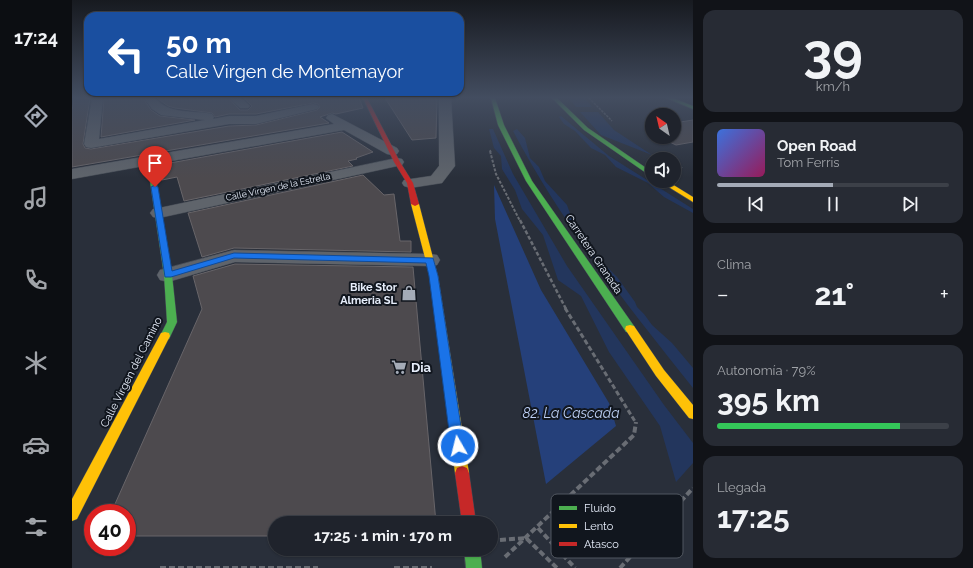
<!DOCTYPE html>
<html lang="es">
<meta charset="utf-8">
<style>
:root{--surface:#1f232c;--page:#272b34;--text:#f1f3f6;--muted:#a1a4a9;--line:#3c4048;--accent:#a4abb7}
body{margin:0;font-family:Raleway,sans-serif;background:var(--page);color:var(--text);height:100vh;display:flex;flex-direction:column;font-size:15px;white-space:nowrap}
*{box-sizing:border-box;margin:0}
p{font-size:13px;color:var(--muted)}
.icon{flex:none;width:22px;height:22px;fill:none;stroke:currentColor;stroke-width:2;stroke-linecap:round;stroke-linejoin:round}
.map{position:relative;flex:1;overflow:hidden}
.panel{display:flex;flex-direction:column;gap:10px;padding:10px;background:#111318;width:280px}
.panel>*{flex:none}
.banner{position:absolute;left:12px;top:12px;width:380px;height:84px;border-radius:12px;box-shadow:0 1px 3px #0004,0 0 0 1px var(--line);background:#1a4fa0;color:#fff;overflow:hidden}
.needle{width:26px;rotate:326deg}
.tools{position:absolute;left:573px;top:108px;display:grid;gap:8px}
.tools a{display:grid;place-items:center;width:36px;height:36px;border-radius:50%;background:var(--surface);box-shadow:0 1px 3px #0004,0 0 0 1px var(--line);font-size:20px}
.speed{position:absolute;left:12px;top:504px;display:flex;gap:8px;font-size:20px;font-weight:700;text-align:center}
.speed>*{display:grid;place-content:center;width:52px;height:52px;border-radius:50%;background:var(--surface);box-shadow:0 1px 3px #0004,0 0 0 1px var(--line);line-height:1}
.speed .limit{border:6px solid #d22;background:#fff;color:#111}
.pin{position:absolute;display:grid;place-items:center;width:34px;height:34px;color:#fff;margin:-41px -17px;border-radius:50% 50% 50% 0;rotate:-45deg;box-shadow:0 0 4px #0007}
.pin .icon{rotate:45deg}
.me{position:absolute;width:44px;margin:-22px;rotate:352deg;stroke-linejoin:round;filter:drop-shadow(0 0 3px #0008)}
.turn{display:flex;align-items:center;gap:14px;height:84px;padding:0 16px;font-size:18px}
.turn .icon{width:52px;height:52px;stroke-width:2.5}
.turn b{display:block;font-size:28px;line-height:34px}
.big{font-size:30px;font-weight:700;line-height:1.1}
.panel .tile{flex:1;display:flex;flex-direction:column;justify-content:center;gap:6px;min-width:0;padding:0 14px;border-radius:12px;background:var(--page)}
.panel .dial{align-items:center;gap:0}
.dial b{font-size:52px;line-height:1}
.song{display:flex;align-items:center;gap:12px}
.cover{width:48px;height:48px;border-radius:6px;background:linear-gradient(135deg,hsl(220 70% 55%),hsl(330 70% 35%))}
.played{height:4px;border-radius:2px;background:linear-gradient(90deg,var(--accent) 50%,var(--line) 50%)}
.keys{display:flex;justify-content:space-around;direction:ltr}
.heat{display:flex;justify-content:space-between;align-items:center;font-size:22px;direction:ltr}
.charge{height:6px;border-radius:3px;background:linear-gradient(90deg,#34c759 79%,var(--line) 0)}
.trip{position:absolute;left:196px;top:516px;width:230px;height:40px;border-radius:20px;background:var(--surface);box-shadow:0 1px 3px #0004,0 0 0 1px var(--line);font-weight:700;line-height:40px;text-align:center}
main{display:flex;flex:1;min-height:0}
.tabs{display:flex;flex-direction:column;width:72px;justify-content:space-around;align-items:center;background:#0c0e12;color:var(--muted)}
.tabs .icon{width:28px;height:28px}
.tabs .on{color:var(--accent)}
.tabs b{font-size:18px;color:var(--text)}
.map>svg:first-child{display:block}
.green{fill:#23365d}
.water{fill:#25407a}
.building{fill:#4d4a4e;stroke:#686569}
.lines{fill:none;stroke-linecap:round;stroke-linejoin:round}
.street-casing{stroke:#454b55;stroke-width:1}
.fast-casing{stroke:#454b55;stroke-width:1}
.slow-casing{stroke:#454b55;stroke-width:1}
.jam-casing{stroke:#454b55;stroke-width:1}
.path-far4{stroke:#696d74;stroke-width:1.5;stroke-dasharray:2.5 1;stroke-linecap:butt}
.path-far3{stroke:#696d74;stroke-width:2;stroke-dasharray:3 1.5;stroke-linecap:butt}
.path-far2{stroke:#696d74;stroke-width:2.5;stroke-dasharray:4 2;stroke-linecap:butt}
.path-far1{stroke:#696d74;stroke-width:3;stroke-dasharray:5 2.5;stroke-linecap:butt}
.path{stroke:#696d74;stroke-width:4;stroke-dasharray:6 3;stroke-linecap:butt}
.street{fill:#5f646b;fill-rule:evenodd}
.fast{fill:#4caf50;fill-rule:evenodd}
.slow{fill:#ffc107;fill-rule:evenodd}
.jam{fill:#c62828;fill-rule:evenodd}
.route{fill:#1a73e8;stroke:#114b97}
.labels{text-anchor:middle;stroke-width:4;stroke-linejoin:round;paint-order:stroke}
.far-street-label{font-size:9px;fill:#e7eefb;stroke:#11161e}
.street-label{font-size:11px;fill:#e7eefb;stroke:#11161e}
.poi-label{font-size:11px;font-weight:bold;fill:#e7eefb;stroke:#11161e;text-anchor:end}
.near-poi-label{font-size:13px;font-weight:bold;fill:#e7eefb;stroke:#11161e;text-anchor:start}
.near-water-label{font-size:14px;font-style:italic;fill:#bccff4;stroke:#11161e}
.key{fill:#11161e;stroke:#515760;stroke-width:1}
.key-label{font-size:11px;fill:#e7eefb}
</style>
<main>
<nav class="tabs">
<b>17:24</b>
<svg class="icon on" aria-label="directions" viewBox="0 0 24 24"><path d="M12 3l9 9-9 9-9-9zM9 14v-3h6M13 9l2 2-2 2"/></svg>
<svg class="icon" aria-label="music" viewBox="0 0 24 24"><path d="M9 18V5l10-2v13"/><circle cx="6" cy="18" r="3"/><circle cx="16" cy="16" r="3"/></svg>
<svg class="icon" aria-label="phone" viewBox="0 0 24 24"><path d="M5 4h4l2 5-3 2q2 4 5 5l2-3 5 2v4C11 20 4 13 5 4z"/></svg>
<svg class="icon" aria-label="climate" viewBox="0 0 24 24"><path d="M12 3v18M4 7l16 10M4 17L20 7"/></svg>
<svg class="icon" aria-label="car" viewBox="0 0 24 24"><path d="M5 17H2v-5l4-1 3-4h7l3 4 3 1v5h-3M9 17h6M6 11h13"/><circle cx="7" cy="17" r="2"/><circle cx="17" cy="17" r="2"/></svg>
<svg class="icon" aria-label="filters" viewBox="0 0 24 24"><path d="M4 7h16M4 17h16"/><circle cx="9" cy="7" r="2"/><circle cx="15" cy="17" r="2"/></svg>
</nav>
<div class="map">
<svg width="621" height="568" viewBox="0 0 621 568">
<rect width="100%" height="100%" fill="#292f3a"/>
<!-- green -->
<path class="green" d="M 497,98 L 513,98 L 520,107 L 504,107 Z
M 508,112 L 526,112 L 542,130 L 580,155 L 529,135 Z
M 489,116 L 537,156 L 621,209 L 621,213 L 592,197 L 576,183 L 544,167 L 533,155 L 519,148 L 503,131 L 492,124 L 487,117 Z
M 417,129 L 421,129 L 441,174 L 495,266 L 592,405 L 621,443 L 621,463 L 604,482 L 588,426 L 537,352 L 509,296 L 486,280 L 471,235 L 450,209 L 443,190 L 430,169 L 429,156 L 422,148 Z
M 445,129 L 453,138 L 458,158 L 467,167 L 473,181 L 495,205 L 501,222 L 514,236 L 524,256 L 545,277 L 563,302 L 565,307 L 572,314 L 580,325 L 600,343 L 621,368 L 621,388 C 556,306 490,224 441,131 Z"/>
<!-- water -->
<path class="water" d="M 422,185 L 469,290 L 537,403 L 544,426 L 474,484 L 423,219 Z"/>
<!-- building -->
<path class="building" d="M 2,98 L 18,98 L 11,144 L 13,148 L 19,149 L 157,126 L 184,125 L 245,110 L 248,107 L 246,104 L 241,103 L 184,114 L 157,114 L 143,117 L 140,113 L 103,108 L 96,106 L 85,98 L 156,98 L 168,110 L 176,110 L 180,106 L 172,98 L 287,98 L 291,108 L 264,114 L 260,113 L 248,117 L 257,123 L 0,167 L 0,111 Z
M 32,98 L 71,98 L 79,110 L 88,116 L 123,120 L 29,137 Z
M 313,98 L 365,98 L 364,138 L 340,140 Z
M 621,120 L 621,142 L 604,145 L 587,137 L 602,137 L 602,123 Z
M 270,132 L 301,152 L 284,158 L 285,159 L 276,161 L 281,166 L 112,201 L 105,177 L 90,180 L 89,172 L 98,163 Z
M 291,175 L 312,195 L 322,194 L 328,241 L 339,241 L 339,252 L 162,248 L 130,257 L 116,213 Z
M 163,264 L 341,267 L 364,523 L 203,523 L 203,536 L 55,536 L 55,513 L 39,513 L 130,309 L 121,276 Z"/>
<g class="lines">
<!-- street casing -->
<g class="street-casing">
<path id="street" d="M 20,98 L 31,98 L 27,139 L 133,120 L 89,115 L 80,109 L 72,98 L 83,98 C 97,115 121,110 140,114 L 142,117 L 141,119 L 157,116 L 184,116 L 241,104 L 245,105 L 247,107 L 245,109 L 184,124 L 157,124 L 19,148 L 14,147 L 12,144 Z
M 157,98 L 169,98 L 178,106 L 176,108 L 168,108 Z
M 367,98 L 379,98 L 383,166 L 370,183 L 338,188 L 332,186 L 330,183 L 332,180 L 359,176 L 367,166 Z
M 260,114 L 325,148 L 327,151 L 325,154 L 320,155 L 315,154 L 272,130 L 0,179 L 0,169 L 262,124 L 254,118 L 256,115 Z
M 325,158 L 330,159 L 332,162 L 330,165 L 87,218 L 81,217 L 78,213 L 81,209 L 87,208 Z
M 162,250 L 358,254 L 365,255 L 368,260 L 365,265 L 358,266 L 163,262 L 96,282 L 88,280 L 85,275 L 88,270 Z"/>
</g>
<!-- fast casing -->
<g class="fast-casing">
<path id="fast" d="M 419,98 L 423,98 L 432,125 L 460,181 L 562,326 L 563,329 L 562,332 L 554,332 L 454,181 L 426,125 Z
M 480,98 L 485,98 L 516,128 L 580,172 L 580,177 L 512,130 Z
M 594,98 L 601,98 L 621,106 L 621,109 Z
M 78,159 L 81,161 L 100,275 L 105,322 L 97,339 L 93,340 L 89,339 L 88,336 L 95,322 L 92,275 L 75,161 Z
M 392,549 L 408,549 L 410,568 L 394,568 Z"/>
</g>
<!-- slow casing -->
<g class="slow-casing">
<path id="slow" d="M 587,181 L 595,181 L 621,197 L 621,202 Z
M 343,202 L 347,204 L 366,277 L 397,473 L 395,478 L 390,480 L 385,478 L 383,473 L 358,277 L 339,204 Z
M 558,325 L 562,326 L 592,370 L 621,405 L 621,419 L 617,418 L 584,376 L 553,329 L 554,326 Z
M 93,332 L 97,333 L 98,336 L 5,519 L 0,521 L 0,499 L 89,333 Z"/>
</g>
<!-- jam casing -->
<g class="jam-casing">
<path id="jam" d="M 291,98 L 295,98 L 328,162 L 341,183 L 347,204 L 343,206 L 339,204 L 335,183 L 322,162 Z
M 390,466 L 395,468 L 397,473 L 404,523 L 390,523 L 383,473 L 385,468 Z"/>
</g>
<!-- path-far4 -->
<path class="path-far4" d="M 517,98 L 540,121
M 418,150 L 419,152"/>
<!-- path-far3 -->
<path class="path-far3" d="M 418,151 L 424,174 L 448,221
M 588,155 L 594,159
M 602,163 L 610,168"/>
<!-- path-far2 -->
<path class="path-far2" d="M 448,220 L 494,309"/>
<!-- path-far1 -->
<path class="path-far1" d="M 493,308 L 564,423"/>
<!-- path -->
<path class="path" d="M 466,528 L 503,568
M 428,540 L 454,538 L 485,568
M 433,557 L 562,435 L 564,422
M 88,568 L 246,568
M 322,568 L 360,568
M 548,568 L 621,488"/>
<!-- street -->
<use href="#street" class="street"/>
<!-- fast -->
<use href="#fast" class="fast"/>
<!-- slow -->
<use href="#slow" class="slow"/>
<!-- jam -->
<use href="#jam" class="jam"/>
</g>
<!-- sky -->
<linearGradient id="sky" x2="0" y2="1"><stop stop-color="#171a20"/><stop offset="0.55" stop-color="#434d60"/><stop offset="1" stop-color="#434d60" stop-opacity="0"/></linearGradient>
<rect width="621" height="178" fill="url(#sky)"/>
<!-- route -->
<path class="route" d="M 83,185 L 86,187 L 100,271 L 162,253 L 361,258 L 366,276 L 392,446 L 390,450 L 386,452 L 381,450 L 379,446 L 357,276 L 354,263 L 162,258 L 99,277 L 93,277 L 79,187 Z"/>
<!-- icons -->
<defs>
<g id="shop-bare" transform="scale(1.2)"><path d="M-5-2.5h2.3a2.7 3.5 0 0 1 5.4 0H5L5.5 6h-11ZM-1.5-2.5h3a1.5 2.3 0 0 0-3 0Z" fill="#a4abb7" stroke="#11161e" stroke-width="2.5" paint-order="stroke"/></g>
<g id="supermarket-bare" transform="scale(1.2)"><path d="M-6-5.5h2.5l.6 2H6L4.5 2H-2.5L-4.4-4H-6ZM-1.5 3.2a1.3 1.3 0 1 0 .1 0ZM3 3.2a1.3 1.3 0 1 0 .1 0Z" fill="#a4abb7" stroke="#11161e" stroke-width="2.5" paint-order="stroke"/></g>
</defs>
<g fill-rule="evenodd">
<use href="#shop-bare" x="337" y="293"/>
<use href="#supermarket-bare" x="327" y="367"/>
</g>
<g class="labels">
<!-- far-street labels -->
<g class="far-street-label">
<text transform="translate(206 187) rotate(-12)" y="3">Calle Virgen de la Estrella</text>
</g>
<!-- street labels -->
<g class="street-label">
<text transform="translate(522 254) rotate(56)" y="4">Carretera Granada</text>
<text transform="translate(59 372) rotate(-63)" y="4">Calle Virgen del Camino</text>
</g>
<!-- poi labels -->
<g class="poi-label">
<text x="325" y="291">Bike Stor<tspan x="325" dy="13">Almeria SL</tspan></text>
</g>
<!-- near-poi labels -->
<g class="near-poi-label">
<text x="339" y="372">Dia</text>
</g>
<!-- near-water labels -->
<g class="near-water-label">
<text x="499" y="418">82. La Cascada</text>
</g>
</g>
<!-- legend -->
<rect x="479" y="494" width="132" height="64" rx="6" class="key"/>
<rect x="487" y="506" width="18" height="4" fill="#4caf50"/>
<rect x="487" y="524" width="18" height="4" fill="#ffc107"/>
<rect x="487" y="542" width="18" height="4" fill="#c62828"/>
<g class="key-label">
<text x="512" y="512">Fluido</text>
<text x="512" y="530">Lento</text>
<text x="512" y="548">Atasco</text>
</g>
</svg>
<div class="tools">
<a><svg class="needle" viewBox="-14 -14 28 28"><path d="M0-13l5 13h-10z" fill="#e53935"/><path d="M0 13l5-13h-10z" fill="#a1a4a9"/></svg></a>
<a><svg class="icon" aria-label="sound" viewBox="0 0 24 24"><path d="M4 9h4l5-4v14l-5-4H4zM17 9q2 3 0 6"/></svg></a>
</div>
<div class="speed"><div class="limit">40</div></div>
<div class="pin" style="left:83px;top:187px;background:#d93025"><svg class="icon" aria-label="arrive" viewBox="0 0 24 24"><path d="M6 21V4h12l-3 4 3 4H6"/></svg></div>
<svg class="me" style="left:386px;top:446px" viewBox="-20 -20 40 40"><circle r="17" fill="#1a73e8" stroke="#fff" stroke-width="3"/><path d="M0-11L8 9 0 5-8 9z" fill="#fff"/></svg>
<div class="trip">17:25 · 1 min · 170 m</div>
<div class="banner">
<div class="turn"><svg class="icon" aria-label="left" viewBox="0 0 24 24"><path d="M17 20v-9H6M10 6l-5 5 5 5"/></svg><div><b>50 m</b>Calle Virgen de Montemayor</div></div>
</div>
</div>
<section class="panel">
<div class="tile dial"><b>39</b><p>km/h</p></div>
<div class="tile">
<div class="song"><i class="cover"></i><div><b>Open Road</b><p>Tom Ferris</p></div></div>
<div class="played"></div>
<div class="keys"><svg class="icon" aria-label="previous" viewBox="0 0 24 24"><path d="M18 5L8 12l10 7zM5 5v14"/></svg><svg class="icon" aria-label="pause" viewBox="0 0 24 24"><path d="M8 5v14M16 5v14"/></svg><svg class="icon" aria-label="next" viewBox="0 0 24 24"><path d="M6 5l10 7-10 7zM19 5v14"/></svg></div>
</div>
<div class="tile"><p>Clima</p>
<div class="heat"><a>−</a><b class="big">21°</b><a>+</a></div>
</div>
<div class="tile"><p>Autonomía · 79%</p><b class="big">395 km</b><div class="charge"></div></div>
<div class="tile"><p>Llegada</p><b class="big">17:25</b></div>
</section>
</main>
